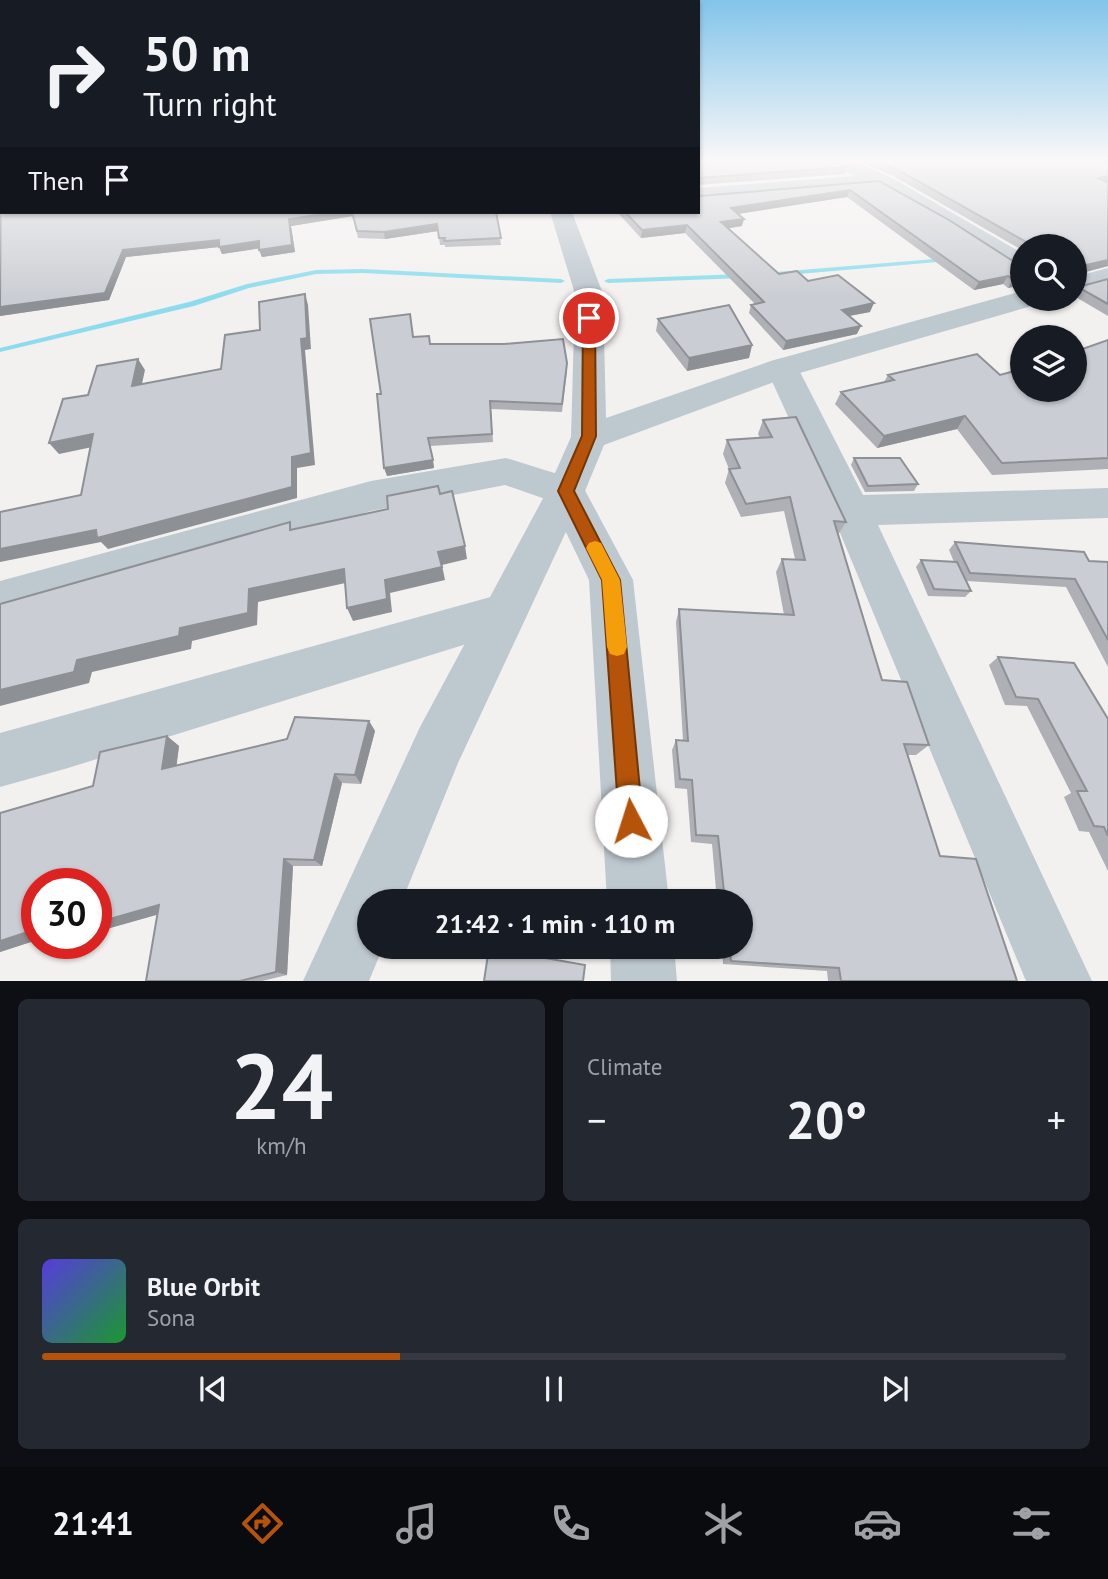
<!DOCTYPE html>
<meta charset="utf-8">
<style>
:root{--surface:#171b24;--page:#242831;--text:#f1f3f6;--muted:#9ea1a6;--line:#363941;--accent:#b45309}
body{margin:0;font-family:"PT Sans",sans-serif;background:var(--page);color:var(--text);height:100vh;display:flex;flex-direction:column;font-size:26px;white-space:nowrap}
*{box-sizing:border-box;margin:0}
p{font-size:23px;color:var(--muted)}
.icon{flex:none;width:38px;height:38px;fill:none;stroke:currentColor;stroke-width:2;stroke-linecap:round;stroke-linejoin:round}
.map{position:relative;height:981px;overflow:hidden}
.sheet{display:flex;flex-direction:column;gap:18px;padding:18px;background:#0d0f14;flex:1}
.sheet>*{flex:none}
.top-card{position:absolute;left:0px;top:0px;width:700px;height:214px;box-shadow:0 2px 5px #0004;background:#171b24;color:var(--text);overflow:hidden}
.controls{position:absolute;left:1010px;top:234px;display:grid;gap:14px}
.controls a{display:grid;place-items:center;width:77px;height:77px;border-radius:50%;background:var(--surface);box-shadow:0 2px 5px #0004;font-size:35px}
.speed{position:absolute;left:21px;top:868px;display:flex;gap:14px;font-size:35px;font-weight:700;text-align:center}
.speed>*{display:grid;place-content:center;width:91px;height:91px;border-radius:50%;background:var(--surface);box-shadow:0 2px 5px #0004;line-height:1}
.speed .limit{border:10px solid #d22;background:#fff;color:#111}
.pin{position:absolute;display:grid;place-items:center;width:60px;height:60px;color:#fff;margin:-30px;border:4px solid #fff;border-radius:50%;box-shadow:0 2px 7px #0007}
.me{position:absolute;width:77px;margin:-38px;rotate:355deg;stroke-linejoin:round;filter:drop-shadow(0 0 5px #0008)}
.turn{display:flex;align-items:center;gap:24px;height:147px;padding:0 28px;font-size:32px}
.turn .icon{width:91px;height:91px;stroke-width:2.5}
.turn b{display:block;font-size:49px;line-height:60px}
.then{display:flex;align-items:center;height:66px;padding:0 28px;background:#0003;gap:14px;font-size:26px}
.big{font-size:52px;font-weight:700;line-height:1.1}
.sheet .widget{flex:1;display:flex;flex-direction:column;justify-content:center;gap:10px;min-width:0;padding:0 24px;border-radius:10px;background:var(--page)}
.sheet .dial{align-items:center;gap:0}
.dial b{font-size:91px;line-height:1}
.song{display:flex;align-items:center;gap:21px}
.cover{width:84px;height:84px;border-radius:10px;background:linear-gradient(135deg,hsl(250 70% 55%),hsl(130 70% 35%))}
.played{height:7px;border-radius:4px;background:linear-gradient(90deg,var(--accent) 35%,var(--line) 35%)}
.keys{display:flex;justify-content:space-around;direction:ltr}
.heat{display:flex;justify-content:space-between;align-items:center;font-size:38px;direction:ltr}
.sheet .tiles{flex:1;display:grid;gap:18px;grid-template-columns:1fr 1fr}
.widget:last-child{grid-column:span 2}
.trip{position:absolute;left:357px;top:889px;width:396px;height:70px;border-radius:35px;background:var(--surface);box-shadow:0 2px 5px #0004;font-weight:700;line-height:70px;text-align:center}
.tabs{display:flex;height:112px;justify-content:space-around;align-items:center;background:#090b0e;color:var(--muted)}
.tabs .icon{width:49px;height:49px}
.tabs .current{color:var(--accent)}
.tabs b{font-size:32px;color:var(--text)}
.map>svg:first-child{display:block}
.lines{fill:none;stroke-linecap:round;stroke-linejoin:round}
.stream{fill:#8cdced;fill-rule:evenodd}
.minor{fill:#bec8cf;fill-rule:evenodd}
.tertiary{fill:#bec8cf;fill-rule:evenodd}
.wall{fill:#aeb0b5}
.shaded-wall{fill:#8d9094}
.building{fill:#cacdd3;stroke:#8d9094;stroke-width:2}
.route{fill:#b45309;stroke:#753606;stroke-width:2}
.slow{fill:#f59e0b}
</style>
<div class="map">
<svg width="1108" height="981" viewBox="0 0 1108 981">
<rect width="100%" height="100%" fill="#f3f0f0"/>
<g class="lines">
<!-- stream -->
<path class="stream" d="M 947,258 L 949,259 L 949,261 L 764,277 L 760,275 L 764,273 Z
M 363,269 L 561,279 L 565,281 L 561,283 L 363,273 L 316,274 L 249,288 L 194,306 L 0,352 L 0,348 L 189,302 L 247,284 L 316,270 Z
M 741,274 L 745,276 L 744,278 L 608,283 L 604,281 L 608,279 Z"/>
<!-- minor -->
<path class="minor" d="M 828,161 L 854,161 L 894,179 L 1022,253 L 1022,272 L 1013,269 L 947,226 L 877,186 L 698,201 L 698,188 L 855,176 L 831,165 Z
M 782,358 L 793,361 L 798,368 L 863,495 L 1108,488 L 1108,518 L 878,525 L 1092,981 L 1026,981 L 831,511 L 766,368 L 771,361 Z
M 506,458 L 580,481 L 633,580 L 669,901 L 607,901 L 589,580 L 551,501 L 505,485 L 371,511 L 0,619 L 0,581 L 371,481 Z
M 505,593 L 521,599 L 528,613 L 521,627 L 68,768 L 0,787 L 0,733 Z
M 610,947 L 674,947 L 677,981 L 611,981 Z"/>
<!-- tertiary -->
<path class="tertiary" d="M 550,212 L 572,212 L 603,294 L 606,418 L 771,361 L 1015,293 L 1022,291 L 1022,299 L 1039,299 L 1035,305 L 793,375 L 604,445 L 585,491 L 458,763 L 402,901 L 369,901 L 369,947 L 383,947 L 369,981 L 303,981 L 420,727 L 547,491 L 571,437 L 575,294 Z
M 1108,268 L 1108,284 L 1074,293 L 1074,277 Z"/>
</g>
<!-- wall -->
<path class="wall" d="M 698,161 L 847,167 L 845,174 L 698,185 Z
M 859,161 L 1108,161 L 1108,266 L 1078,274 L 1078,287 L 1074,292 L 1074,247 L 1022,247 L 1022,250 L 895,177 Z
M 0,166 L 496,212 L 501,245 L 445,247 L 445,245 L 440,245 L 438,231 L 385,239 L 358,238 L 353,216 L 291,226 L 295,252 L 262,257 L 259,248 L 222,254 L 219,247 L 126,257 L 109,300 L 0,316 Z
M 879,181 L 1016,263 L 1022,265 L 1022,285 L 1008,288 L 1003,284 L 974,290 L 847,197 L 738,214 L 742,226 L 728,228 L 779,274 L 808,281 L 870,312 L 849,316 L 857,334 L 783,350 L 749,313 L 751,305 L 755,304 L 685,233 L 641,238 L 617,212 L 698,212 L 700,196 Z
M 1108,279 L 1108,316 L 1074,296 L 1074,292 L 1078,287 Z
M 658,319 L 752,345 L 749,358 L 687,371 L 656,331 Z
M 414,337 L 430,344 L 567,371 L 562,412 L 491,409 L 493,442 L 430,446 L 434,468 L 387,476 Z
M 1108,340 L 1108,469 L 992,475 L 957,429 L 877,448 L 835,404 L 841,392 L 884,382 L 888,375 L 1000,375 L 1022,390 Z
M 763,420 L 846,522 L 838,535 L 882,680 L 929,745 L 916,755 L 908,755 L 940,856 L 1017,981 L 828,981 L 827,971 L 723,964 L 722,947 L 740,947 L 740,901 L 717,901 L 712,844 L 691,842 L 687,789 L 675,788 L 672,750 L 676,740 L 683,741 L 676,622 L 679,609 L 784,615 L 776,572 L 782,559 L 795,559 L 784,511 L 741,517 L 725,483 L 729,469 L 723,454 L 727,440 L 760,438 L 758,434 Z
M 854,458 L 918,484 L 914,491 L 865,492 L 851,465 Z
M 955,542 L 1089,561 L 1108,562 L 1108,667 L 1066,587 L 966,581 L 971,591 L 965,597 L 928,596 L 916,567 L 921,560 L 954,562 L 949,550 Z
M 998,657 L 1108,719 L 1108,871 L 1089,832 L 1079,831 L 1064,797 L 1071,793 L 1027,706 L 1005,705 L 989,665 Z
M 295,717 L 369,721 L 375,731 L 361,784 L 342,783 L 322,866 L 293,866 L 287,975 L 262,981 L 146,981 L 158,914 L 96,932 L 96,884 L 37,884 L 37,940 L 0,952 L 0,813 L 93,786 L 100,752 L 167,736 L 179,746 L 176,766 L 287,739 Z"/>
<!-- shaded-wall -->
<path class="shaded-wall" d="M 1108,176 L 1108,183 L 1098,178 Z
M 850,190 L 847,197 L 730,215 L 731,208 Z
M 337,212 L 351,212 L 353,216 L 291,226 L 295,252 L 262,257 L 259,250 L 289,219 Z
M 744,219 L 742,226 L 719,230 L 721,222 Z
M 437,224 L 438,231 L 385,239 L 384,232 Z
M 687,225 L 685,233 L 641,238 L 642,230 Z
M 219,240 L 259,241 L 262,248 L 222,254 L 219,247 L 126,257 L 109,300 L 0,316 L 0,307 L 123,250 Z
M 1108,260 L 1108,266 L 1074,275 L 1077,267 Z
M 1008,276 L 1003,284 L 974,290 L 979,282 Z
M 1022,278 L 1022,285 L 1008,288 L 1013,279 Z
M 305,294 L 308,305 L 311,349 L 305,350 L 315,465 L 297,468 L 297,498 L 108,549 L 101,542 L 0,562 L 0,549 L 292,457 Z
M 874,303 L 870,312 L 838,318 L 842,310 Z
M 861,326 L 857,334 L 783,350 L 786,341 Z
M 752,345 L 749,358 L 687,371 L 689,358 Z
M 138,359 L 145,370 L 139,397 L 132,386 Z
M 965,416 L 957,429 L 877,448 L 884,436 Z
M 93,434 L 102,445 L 59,454 L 49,443 Z
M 433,460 L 434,468 L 387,476 L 384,468 Z
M 465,546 L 467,559 L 442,565 L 445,580 L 390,593 L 392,612 L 353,621 L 347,608 L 385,580 L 438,552 Z
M 344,569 L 350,582 L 258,602 L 257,625 L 192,641 L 191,649 L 92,672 L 89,683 L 0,706 L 0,690 L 77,660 L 180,628 L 249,589 Z
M 369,721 L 375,731 L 361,784 L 355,775 Z
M 167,736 L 179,746 L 175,778 L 162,769 Z
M 335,774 L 342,783 L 322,866 L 314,860 Z
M 284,859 L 293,866 L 287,975 L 276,972 Z
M 159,905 L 174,910 L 96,932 L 96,923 Z
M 37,929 L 37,940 L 0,952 L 0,941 Z"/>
<!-- building -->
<path class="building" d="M 1,161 L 2,161 L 2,212 L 337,212 L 289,219 L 292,245 L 259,250 L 259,241 L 219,247 L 219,240 L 123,250 L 105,293 L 0,307 Z
M 698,161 L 834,161 L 847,167 L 699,178 L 698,183 Z
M 878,161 L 1108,161 L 1108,176 L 1098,178 L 1108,183 L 1108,260 L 1077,267 L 1078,287 L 1074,285 L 1074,247 L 1028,247 L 1028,243 L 898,170 Z
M 879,181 L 949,220 L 1016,263 L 1022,265 L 1022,278 L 1013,279 L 1008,276 L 979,282 L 850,190 L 731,208 L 744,219 L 721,222 L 779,274 L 797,271 L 808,281 L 838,275 L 874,303 L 842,310 L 861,326 L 786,341 L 751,305 L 764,302 L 687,225 L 642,230 L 625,212 L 698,212 L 698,195 L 700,196 Z
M 352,212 L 496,212 L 501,238 L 444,241 L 445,238 L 439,238 L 437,224 L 384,232 L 357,231 Z
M 1108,279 L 1108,304 L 1078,287 Z
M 305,294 L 307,338 L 301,339 L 311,453 L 292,457 L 292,487 L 97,538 L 96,530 L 0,549 L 0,512 L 81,495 L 93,434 L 49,443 L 63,399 L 88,395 L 97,366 L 138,359 L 132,386 L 221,369 L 225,335 L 260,330 L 259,302 Z
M 729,305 L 752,345 L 689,358 L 658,319 Z
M 410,314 L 413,337 L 429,336 L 430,344 L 504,344 L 563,339 L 567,363 L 562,404 L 490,401 L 492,434 L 428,438 L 433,460 L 384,468 L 377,394 L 381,394 L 370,319 Z
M 1108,340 L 1108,458 L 1002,463 L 965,416 L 884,436 L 841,392 L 894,380 L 888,375 L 977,354 L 1000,375 L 1022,369 L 1022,390 L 1074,390 L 1074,352 Z
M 796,417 L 846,522 L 834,521 L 882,680 L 907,682 L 929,745 L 904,744 L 940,856 L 976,859 L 1017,981 L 841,981 L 839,968 L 731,961 L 729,947 L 740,947 L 740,901 L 725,901 L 718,836 L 696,835 L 692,780 L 680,779 L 676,740 L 688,741 L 679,609 L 794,615 L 782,559 L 805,560 L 790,497 L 746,504 L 729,469 L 740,468 L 727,440 L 772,437 L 763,420 Z
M 854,458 L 900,458 L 918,484 L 868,486 Z
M 438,486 L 440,494 L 452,491 L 465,546 L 438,552 L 442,567 L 385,580 L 387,599 L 347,608 L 344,569 L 249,589 L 248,613 L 180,628 L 179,636 L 77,660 L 74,672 L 0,690 L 0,604 L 290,522 L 290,530 L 388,509 L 387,496 Z
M 955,542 L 1084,552 L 1089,561 L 1108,562 L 1108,640 L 1075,579 L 970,573 Z
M 921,560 L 957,562 L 971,591 L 934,589 Z
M 998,657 L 1074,663 L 1108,719 L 1108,836 L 1104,827 L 1094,826 L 1077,791 L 1087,791 L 1038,699 L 1016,697 Z
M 295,717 L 369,721 L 355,775 L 335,774 L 314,860 L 284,859 L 276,972 L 240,981 L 146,981 L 159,905 L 96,923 L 96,884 L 37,884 L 37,929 L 0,941 L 0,813 L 93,786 L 100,752 L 167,736 L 162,769 L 287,739 Z
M 489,948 L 585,965 L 583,981 L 484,981 Z"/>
<!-- sky -->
<linearGradient id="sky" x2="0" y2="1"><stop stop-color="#83c4ea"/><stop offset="0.54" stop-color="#faf8f8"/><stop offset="1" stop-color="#faf8f8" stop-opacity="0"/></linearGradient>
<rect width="1108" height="298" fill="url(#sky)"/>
<!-- route -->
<path class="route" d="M 589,314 L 595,318 L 596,436 L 574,491 L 620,580 L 643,821 L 640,829 L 631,833 L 623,829 L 619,821 L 602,580 L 558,491 L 582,436 L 583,318 Z"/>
<!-- slow -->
<path class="slow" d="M 595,541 L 601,543 L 620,580 L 627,647 L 624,654 L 617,656 L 610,654 L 607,647 L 602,580 L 586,548 L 589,543 Z"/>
</svg>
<div class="controls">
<a><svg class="icon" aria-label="search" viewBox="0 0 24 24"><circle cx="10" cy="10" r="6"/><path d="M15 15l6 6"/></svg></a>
<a><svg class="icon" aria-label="layers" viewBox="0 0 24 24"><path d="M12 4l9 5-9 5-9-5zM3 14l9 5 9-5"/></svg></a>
</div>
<div class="speed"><div class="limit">30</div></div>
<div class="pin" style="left:589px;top:318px;background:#d93025"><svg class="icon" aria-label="arrive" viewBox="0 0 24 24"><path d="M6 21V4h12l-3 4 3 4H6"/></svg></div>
<svg class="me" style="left:631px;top:821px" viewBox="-20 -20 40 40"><circle r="19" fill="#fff"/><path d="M0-13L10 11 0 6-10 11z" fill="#b45309"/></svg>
<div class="trip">21:42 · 1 min · 110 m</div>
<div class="top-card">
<div class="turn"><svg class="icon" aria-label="right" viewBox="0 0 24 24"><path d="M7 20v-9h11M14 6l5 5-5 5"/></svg><div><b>50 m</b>Turn right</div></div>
<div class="then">Then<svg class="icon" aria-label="arrive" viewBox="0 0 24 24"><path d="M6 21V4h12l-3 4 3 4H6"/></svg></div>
</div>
</div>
<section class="sheet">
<div class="tiles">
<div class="widget dial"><b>24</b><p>km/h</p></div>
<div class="widget"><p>Climate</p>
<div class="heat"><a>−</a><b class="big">20°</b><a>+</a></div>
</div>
<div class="widget">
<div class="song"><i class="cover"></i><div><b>Blue Orbit</b><p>Sona</p></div></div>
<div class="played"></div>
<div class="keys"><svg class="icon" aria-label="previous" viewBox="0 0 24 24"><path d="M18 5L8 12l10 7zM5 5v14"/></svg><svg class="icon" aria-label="pause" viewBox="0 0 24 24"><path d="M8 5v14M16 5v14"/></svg><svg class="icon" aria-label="next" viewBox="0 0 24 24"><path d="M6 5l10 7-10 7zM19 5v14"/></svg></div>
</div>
</div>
</section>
<nav class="tabs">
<b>21:41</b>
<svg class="icon current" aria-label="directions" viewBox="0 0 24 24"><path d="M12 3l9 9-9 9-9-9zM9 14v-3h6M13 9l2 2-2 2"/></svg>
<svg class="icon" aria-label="music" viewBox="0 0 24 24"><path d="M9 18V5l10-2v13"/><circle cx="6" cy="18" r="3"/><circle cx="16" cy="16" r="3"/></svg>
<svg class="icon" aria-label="phone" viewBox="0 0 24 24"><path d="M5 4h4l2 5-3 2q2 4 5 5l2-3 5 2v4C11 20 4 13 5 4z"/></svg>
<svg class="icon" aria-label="climate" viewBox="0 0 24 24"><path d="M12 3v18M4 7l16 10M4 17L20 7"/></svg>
<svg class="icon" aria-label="car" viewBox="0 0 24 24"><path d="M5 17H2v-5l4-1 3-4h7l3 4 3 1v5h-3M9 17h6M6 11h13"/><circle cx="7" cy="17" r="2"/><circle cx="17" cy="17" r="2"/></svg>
<svg class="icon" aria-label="filters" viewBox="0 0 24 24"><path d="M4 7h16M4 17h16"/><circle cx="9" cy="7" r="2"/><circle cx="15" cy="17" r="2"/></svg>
</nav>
